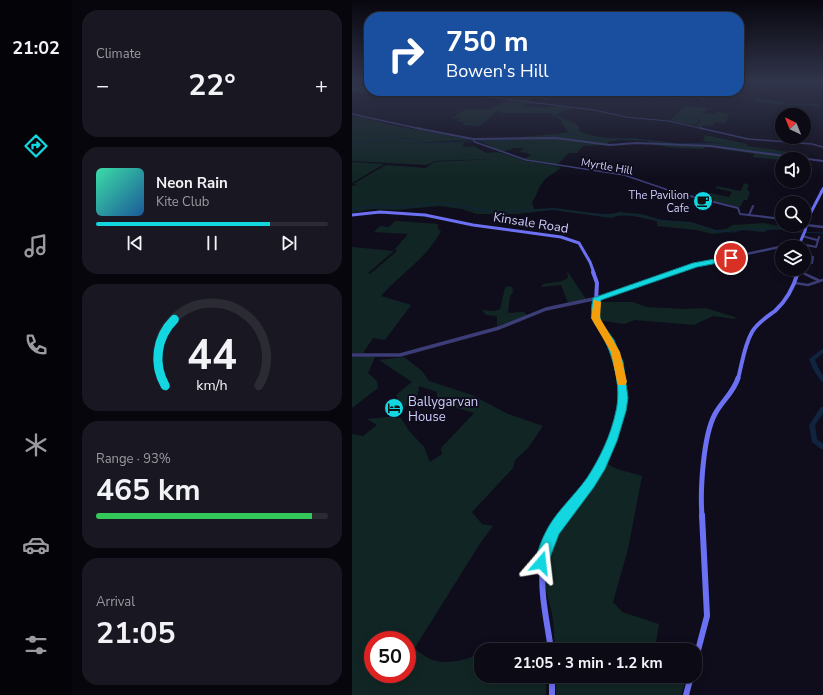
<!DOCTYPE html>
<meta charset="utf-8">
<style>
:root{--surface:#0b0a15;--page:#191822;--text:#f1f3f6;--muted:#9a9aa0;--line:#2b2b34;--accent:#13d7e0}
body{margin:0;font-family:"Nunito Sans",sans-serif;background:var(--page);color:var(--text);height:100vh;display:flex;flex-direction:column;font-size:15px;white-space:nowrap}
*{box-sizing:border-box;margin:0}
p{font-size:13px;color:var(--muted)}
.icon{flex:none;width:22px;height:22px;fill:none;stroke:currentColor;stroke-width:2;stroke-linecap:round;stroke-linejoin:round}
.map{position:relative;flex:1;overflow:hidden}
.panel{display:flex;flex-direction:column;gap:10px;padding:10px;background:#06060c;width:280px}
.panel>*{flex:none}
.guide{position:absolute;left:12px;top:12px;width:380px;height:84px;border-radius:16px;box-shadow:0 2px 10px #0003,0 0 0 1px var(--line);background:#1a4fa0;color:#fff;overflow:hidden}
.needle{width:26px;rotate:317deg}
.controls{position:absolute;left:423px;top:108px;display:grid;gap:8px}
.controls a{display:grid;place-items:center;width:36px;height:36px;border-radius:50%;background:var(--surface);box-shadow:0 2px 10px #0003,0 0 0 1px var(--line);font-size:20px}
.speed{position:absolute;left:12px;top:631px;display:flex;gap:8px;font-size:20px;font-weight:700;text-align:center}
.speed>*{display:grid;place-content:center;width:52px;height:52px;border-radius:50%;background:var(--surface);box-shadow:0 2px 10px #0003,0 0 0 1px var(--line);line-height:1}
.speed .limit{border:6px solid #d22;background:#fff;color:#111}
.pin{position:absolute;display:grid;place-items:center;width:34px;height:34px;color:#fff;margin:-17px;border:2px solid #fff;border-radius:50%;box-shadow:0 1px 4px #0007}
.me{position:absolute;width:44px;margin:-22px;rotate:17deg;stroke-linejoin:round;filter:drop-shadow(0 0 3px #0008)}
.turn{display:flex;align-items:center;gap:14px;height:84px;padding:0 16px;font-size:18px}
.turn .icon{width:52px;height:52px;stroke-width:2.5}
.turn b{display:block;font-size:28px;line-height:34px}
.big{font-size:30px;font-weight:700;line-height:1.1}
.panel .card{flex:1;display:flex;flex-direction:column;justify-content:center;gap:6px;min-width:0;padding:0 14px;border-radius:16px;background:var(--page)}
.panel .dial{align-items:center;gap:0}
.dial svg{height:104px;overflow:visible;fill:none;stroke:var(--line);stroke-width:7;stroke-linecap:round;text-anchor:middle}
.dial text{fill:var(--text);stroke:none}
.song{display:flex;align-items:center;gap:12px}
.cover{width:48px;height:48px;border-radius:6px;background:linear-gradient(135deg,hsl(160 70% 55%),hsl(210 70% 35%))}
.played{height:4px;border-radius:2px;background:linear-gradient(90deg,var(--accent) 75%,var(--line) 75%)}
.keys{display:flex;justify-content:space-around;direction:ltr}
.heat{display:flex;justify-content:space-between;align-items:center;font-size:22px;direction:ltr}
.charge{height:6px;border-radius:3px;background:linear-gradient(90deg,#34c759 93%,var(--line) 0)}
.trip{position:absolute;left:122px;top:643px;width:228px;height:40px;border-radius:16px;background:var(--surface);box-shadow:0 2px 10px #0003,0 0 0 1px var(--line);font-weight:700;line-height:40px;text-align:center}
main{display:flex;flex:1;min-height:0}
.tab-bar{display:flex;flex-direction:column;width:72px;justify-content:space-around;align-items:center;background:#040408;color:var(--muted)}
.tab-bar .icon{width:28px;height:28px}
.tab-bar .on{color:var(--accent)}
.tab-bar b{font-size:18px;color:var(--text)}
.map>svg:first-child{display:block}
.green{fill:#112624;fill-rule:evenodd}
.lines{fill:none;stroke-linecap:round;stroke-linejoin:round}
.stream{stroke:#10243e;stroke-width:1}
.river{fill:#10243e;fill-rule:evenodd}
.minor-far3{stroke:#3c3d77;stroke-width:1}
.minor-far2{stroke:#3c3d77;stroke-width:1.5}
.minor-far1{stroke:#3c3d77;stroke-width:2}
.minor{stroke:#3c3d77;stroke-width:2.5}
.tertiary-far3{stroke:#3c3d77;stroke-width:1.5}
.tertiary-far2{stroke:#3c3d77;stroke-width:2}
.tertiary-far1{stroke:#3c3d77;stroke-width:2.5}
.tertiary{stroke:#3c3d77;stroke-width:3.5}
.secondary-far4{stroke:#6c70f2;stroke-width:2}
.secondary-far3{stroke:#6c70f2;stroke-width:3}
.secondary-far2{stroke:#6c70f2;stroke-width:4}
.secondary-far1{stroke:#6c70f2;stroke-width:5}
.secondary{stroke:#6c70f2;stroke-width:6}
.route{fill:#13d7e0;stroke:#0c8c92}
.slow{fill:#f59e0b}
.labels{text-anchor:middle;stroke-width:4;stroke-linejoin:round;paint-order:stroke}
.far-street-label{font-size:11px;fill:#cfcdfb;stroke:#0f0d1c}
.far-poi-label{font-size:11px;fill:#cfcdfb;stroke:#0f0d1c;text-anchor:end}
.street-label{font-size:13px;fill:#cfcdfb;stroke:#0f0d1c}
.poi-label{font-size:13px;fill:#cfcdfb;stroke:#0f0d1c;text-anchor:start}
</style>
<main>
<nav class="tab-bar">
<b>21:02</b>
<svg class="icon on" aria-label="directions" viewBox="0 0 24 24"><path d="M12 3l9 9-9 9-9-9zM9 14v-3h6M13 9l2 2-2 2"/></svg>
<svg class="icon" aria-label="music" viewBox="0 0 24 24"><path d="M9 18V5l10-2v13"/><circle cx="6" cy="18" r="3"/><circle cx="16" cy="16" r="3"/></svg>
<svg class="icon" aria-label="phone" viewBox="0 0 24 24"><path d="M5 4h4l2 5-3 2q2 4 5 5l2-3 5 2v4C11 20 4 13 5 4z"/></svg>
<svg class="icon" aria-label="climate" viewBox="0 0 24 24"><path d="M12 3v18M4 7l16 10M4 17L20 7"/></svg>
<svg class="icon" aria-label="car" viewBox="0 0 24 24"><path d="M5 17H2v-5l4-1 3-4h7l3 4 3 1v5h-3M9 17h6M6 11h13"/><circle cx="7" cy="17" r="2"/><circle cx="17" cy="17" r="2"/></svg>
<svg class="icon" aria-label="filters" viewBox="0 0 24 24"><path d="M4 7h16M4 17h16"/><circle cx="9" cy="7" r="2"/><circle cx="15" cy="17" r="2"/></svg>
</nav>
<section class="panel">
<div class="card"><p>Climate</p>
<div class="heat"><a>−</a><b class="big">22°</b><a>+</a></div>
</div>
<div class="card">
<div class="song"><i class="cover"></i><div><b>Neon Rain</b><p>Kite Club</p></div></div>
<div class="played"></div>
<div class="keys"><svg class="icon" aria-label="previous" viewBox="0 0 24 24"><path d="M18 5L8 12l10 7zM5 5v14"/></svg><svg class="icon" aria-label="pause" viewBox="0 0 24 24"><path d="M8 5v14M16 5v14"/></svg><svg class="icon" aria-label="next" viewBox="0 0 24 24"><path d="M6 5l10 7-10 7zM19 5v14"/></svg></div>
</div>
<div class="card dial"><svg viewBox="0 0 100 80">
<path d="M14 69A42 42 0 1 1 86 69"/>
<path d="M14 69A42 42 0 0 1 21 18" stroke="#13d7e0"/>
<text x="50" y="56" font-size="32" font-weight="700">44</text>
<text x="50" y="72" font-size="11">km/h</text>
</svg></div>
<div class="card"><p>Range · 93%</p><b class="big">465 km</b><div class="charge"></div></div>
<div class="card"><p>Arrival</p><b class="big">21:05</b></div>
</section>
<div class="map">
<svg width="471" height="695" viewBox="0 0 471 695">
<rect width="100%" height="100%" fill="#0f0d1c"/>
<!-- green -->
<path class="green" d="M 13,87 L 17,88 L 17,91 L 41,91 L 38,92 L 42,95 C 30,98 30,95 19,94 C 12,92 8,96 0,93 L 0,90 Z
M 133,91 L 175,91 L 191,93 L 183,97 L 200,99 L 197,101 L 180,98 L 176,101 L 182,102 L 171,106 C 188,109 204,105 221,108 L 203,115 L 219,121 L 220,123 L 223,123 L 227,127 L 227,131 C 241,138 259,138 274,139 C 280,139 287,138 292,141 L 267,140 L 256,142 L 254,145 L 231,146 L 225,153 L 217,153 L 204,166 L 172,159 L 179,155 L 175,153 L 167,152 L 172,148 L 162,148 L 150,152 L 121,138 L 149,139 L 211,133 L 216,132 L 209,123 L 210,121 L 198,113 L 149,113 L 145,111 L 128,126 L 110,125 L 112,122 L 105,121 L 109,119 L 100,118 L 114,109 L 136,109 L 157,100 L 167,100 L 123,96 Z
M 346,91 C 358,95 388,91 398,97 L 357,96 L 351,97 L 354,101 L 352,102 L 346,96 L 310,99 L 286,97 L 307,99 L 346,94 L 344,92 Z
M 399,97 L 438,103 L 463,104 L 471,106 L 430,105 L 402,101 L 404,99 Z
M 333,106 L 356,108 L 345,119 L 347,120 L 342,125 L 317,121 Z
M 366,112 L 379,114 L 376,116 L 374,123 L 363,122 L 360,126 L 351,125 L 350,128 L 344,126 L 349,120 L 346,119 L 350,114 L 362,114 Z
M 0,117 L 9,117 L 39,125 L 120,140 L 74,142 L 55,138 L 40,138 L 63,140 L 75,143 L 113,142 L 110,147 L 121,146 L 135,153 L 146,152 L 174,161 L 209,167 C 204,173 196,175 191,182 C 185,189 185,196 180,202 L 182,209 L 203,208 L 257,215 L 267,212 L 289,214 L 310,220 L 339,222 L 364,230 L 374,229 L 381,225 L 412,223 L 436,228 L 427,230 L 416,229 L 413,232 L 389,230 L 361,234 L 344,230 L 305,226 L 305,221 C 290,218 273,212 259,218 L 201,210 L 164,214 L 125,214 L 110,209 L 87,206 L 43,210 L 20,209 L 0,213 L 0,186 L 5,185 L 1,184 L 34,165 L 74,168 L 82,162 L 139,159 L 83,161 L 75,165 L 0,161 Z
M 353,135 L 396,144 L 395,146 L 439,152 L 457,157 L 455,159 L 434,157 L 430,160 L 401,157 L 402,154 L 370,149 L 368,147 L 354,147 L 351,149 C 334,148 306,149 293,140 L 317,142 L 332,145 L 362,143 L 374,144 L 351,141 Z
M 0,162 L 32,164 L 0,183 Z
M 392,183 L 397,185 L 395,190 L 398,192 L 395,200 L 392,200 L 388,207 L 350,198 L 357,193 L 377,197 L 380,192 L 363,188 L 365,186 L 389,191 Z
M 43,221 L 86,224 L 86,229 L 89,231 C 75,258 48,274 29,296 L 59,305 L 33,340 L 21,338 L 11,353 L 0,353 L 0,247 L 42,251 L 16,273 L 18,274 L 45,251 L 43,249 L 56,234 L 22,232 L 28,226 L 37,227 Z
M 215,271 L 234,299 L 216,303 L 209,285 L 189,287 L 191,284 L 210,281 L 216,278 Z
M 156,286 L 160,287 L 161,292 L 158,296 L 156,313 L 172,312 L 175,315 L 145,328 L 145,316 L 134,315 L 130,310 L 143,311 L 148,309 L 153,288 Z
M 248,302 L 281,302 L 294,307 L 333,309 L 353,308 L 383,317 L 384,319 L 361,316 L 342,325 L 283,320 L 272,324 L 246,320 L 244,313 Z
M 0,357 L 23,357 L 16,373 L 25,381 L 26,388 L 0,408 Z
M 52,357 L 70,371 L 77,381 L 120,395 L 156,414 L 191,426 L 176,448 L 163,460 L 161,468 L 120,512 L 130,524 L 141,526 L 129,542 L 62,649 C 69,653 77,660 84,661 C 98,664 120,660 129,651 L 129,676 L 194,676 L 194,695 L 0,695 L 0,434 L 11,436 L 25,425 L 15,419 L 36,417 L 49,418 L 57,431 L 72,447 L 78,462 L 90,454 L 89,448 L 122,413 L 102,407 L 85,397 L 85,392 L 67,386 L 65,399 L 50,408 L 44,395 L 60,382 L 27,360 ZM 21,640 L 55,640 L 55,674 L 21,674 Z
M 253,463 L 265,469 L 290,476 L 276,549 L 261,602 L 270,612 L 307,624 L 304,642 L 325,650 L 203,650 C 202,638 202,625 200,613 C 197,599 190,582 191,568 C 195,526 233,496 253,463 Z
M 204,676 L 335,676 L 329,695 L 204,695 Z"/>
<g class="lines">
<!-- stream -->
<path class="stream" d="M 197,137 L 221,135 L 238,139 L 283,139 L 317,143
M 0,142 L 42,138 L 87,143 L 179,139
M 328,144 L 356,143 L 385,149
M 400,151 L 407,152
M 412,152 L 432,153 L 449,157
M 0,209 L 23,206 L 52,207 L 91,203 L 141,212 L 203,209 L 249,215 L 267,214 L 288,216 L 304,220 L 343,224 L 364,231 L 382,232 L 391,229 L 412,230 L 428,228 L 444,232 L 471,233"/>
<!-- river -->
<path class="river" d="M 471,349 L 471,353 L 463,360 L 467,369 L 471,376 L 471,382 L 469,381 L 461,369 L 457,359 L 469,350 Z
M 469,407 L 471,407 L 471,413 L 463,425 L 465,439 L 471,444 L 471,449 L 469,449 L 460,442 L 457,425 Z"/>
<!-- minor-far3 -->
<path class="minor-far3" d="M 88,91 L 242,110 L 274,117 L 316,121 L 352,129"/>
<!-- minor-far2 -->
<path class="minor-far2" d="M 348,128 L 396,139 L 460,144 L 471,147
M 121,139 L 123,142 L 174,160 L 272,175 L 322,192"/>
<!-- minor-far1 -->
<path class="minor-far1" d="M 318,191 L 386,208 L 388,214 L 430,219
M 397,215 L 401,206
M 450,236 L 465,240
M 454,245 L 464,247 L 467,237
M 452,255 L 461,257 L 460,263 L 452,261"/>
<!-- minor -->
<path class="minor" d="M 453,274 L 468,281
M 443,283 L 456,285 L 471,280"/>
<!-- tertiary-far3 -->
<path class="tertiary-far3" d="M 0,90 L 17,85
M 0,114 L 69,129"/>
<!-- tertiary-far2 -->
<path class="tertiary-far2" d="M 64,128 L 121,139 L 204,138 L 258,145 L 284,143 L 358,146 L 471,161"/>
<!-- tertiary-far1 -->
<path class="tertiary-far1" d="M 454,225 L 471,227
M 319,273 L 343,265 L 446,243"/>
<!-- tertiary -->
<path class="tertiary" d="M 0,355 L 48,355 L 147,328 L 194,309 L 246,298 L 322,272"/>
<!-- secondary-far4 -->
<path class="secondary-far4" d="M 469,192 L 471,188"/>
<!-- secondary-far3 -->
<path class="secondary-far3" d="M 0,215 L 28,212 L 73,215 L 121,225 L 209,237 L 227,243 L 238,262 L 242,273
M 446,247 L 453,231 L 456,218 L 470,191
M 446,273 L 447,269"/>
<!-- secondary-far2 -->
<path class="secondary-far2" d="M 241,272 L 245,283 L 243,318 L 264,352 L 270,379
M 386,379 C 390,364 392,346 400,332 C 405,323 415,317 423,311 C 434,301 442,286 446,272"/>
<!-- secondary-far1 -->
<path class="secondary-far1" d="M 212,516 C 246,473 273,436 270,378
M 350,516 C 348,491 351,436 363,414 C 370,401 382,392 386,378"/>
<!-- secondary -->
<path class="secondary" d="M 199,650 C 192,599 178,560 213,515
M 343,662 L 355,616 L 350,515
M 200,676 L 200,695
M 334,695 L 339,676"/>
</g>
<!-- sky -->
<linearGradient id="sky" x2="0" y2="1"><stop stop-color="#08070f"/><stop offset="0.46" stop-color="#31354b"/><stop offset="1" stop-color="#31354b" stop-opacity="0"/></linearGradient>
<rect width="471" height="178" fill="url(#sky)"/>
<!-- route -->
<path class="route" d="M 379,256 L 382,258 L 381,260 L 345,267 L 249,300 L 247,312 L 249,322 L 262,340 L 271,362 L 276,398 L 274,411 L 265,441 L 253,469 L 242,487 L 207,534 L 194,568 L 189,570 L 184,568 L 182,563 C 186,550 190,538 197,526 C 207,509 223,495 235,478 C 248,458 259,435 264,411 C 269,389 263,363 254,343 C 245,322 236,325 241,298 L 341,263 Z"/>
<!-- slow -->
<path class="slow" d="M 242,300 L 249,302 L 248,318 L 268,352 L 275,382 L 273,385 L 266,385 L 265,382 L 259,352 L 239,318 Z"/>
<!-- icons -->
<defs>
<g id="cafe-disc" transform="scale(1)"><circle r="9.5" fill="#13d7e0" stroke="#0f0d1c"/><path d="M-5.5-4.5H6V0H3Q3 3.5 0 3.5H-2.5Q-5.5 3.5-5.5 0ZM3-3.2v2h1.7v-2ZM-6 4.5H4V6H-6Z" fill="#111"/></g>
<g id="hotel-disc" transform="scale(1)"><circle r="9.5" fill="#13d7e0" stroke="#0f0d1c"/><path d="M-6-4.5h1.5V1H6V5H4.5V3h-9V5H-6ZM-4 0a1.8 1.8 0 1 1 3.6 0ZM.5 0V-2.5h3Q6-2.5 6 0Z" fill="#111"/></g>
</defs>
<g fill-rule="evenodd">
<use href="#cafe-disc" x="351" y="201"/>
<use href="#hotel-disc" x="42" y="408"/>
</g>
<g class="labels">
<!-- far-street labels -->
<g class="far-street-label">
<text transform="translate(255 166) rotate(10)" y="4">Myrtle Hill</text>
</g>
<!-- far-poi labels -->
<g class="far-poi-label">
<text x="337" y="199">The Pavilion<tspan x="337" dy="13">Cafe</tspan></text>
</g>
<!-- street labels -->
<g class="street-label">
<text transform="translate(179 222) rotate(9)" y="5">Kinsale Road</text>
</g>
<!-- poi labels -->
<g class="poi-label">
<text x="56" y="406">Ballygarvan<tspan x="56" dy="15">House</tspan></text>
</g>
</g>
</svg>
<div class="controls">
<a><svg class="needle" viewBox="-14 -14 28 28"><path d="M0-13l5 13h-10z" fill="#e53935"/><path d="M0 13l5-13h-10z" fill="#9a9aa0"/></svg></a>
<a><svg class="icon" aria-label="sound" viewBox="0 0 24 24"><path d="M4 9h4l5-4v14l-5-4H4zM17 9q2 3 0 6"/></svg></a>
<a><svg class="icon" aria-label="search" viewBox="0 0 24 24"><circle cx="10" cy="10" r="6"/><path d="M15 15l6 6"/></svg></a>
<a><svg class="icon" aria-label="layers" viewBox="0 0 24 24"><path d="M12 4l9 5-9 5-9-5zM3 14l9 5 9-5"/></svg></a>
</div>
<div class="speed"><div class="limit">50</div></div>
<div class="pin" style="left:379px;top:258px;background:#d93025"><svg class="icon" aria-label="arrive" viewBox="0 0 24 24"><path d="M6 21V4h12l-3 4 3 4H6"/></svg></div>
<svg class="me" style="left:189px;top:563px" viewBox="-20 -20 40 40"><path d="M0-17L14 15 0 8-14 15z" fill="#13d7e0" stroke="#fff" stroke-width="4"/></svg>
<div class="trip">21:05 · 3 min · 1.2 km</div>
<div class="guide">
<div class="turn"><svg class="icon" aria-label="right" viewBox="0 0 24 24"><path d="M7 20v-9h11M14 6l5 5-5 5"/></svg><div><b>750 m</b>Bowen's Hill</div></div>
</div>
</div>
</main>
